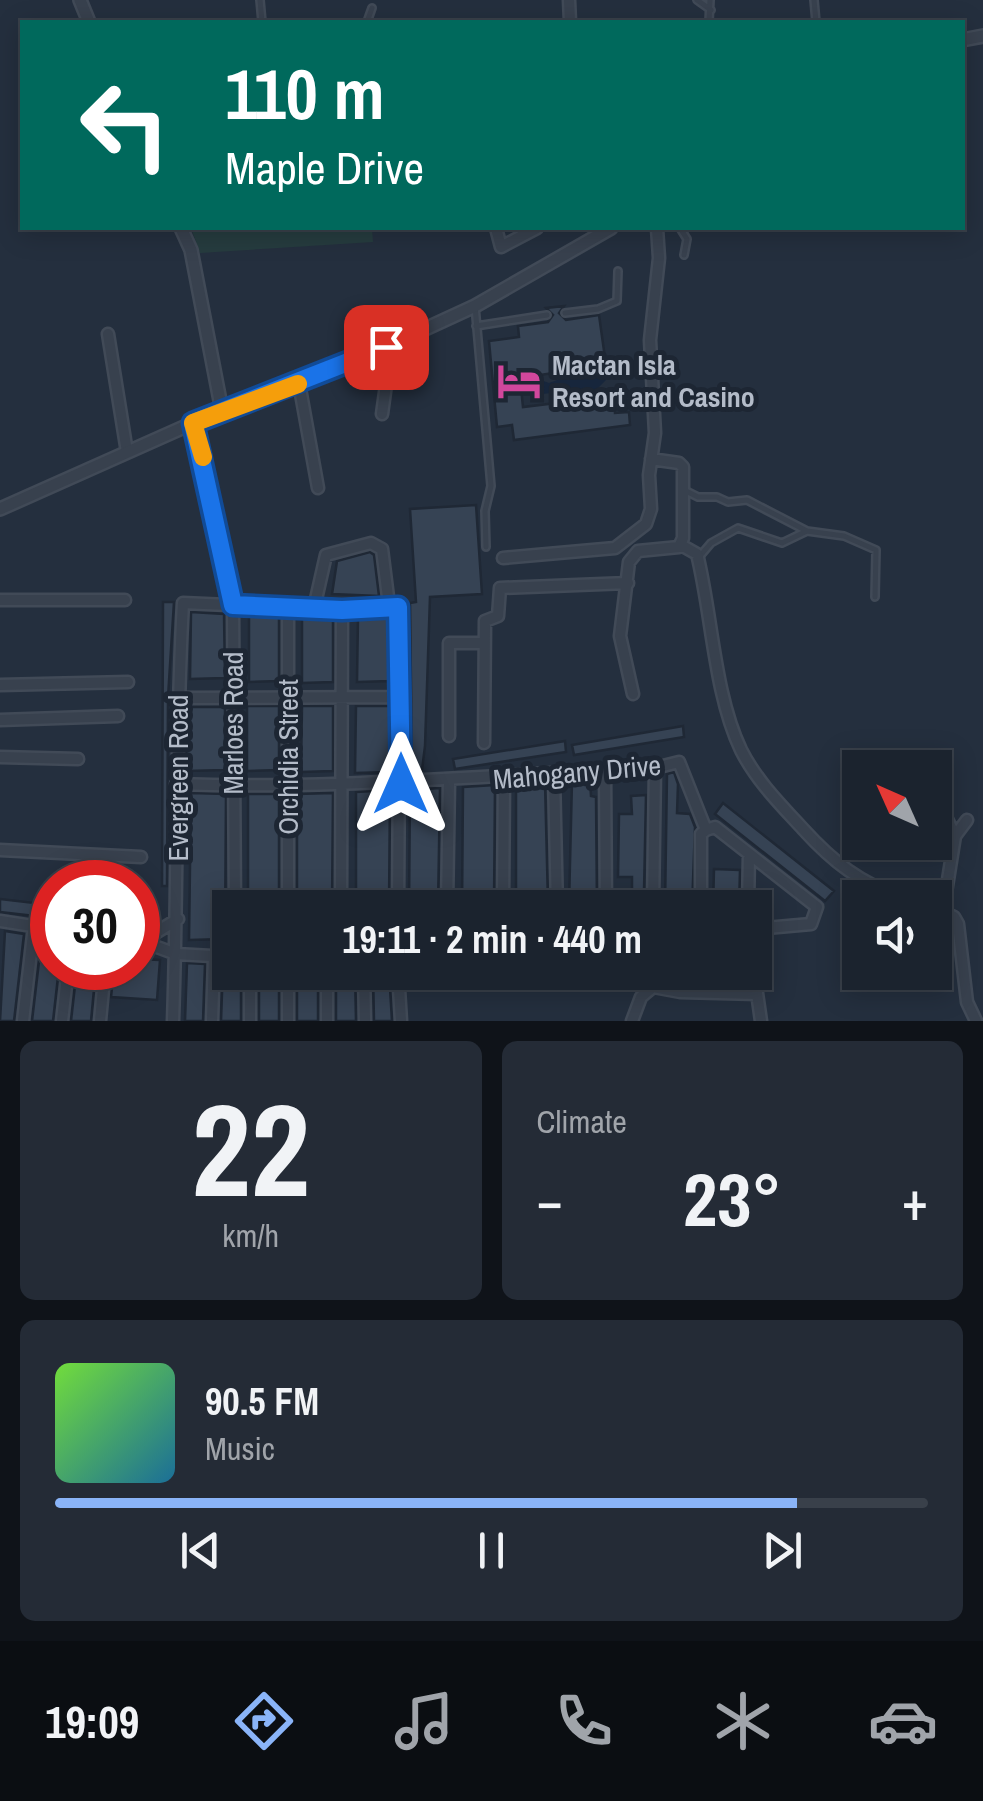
<!DOCTYPE html>
<meta charset="utf-8">
<style>
:root{--surface:#1b232e;--page:#242b36;--text:#f1f3f6;--muted:#a0a4aa;--line:#39404a;--accent:#8ab4f8}
body{margin:0;font-family:"Archivo Narrow",sans-serif;background:var(--page);color:var(--text);height:100vh;display:flex;flex-direction:column;font-size:38px;white-space:nowrap}
*{box-sizing:border-box;margin:0}
p{font-size:32px;color:var(--muted)}
.icon{flex:none;width:55px;height:55px;fill:none;stroke:currentColor;stroke-width:2;stroke-linecap:round;stroke-linejoin:round}
.map{position:relative;height:1021px;overflow:hidden}
.details{display:flex;flex-direction:column;gap:20px;padding:20px;background:#0f1319;flex:1}
.details>*{flex:none}
.banner{position:absolute;left:20px;top:20px;width:945px;height:210px;border-radius:0px;box-shadow:0 5px 25px #0003,0 0 0 2px var(--line);background:#00695c;color:#fff;overflow:hidden}
.needle{width:65px;rotate:315deg}
.controls{position:absolute;left:842px;top:750px;display:grid;gap:20px}
.controls a{display:grid;place-items:center;width:110px;height:110px;border-radius:0px;background:var(--surface);box-shadow:0 5px 25px #0003,0 0 0 2px var(--line);font-size:50px}
.speed{position:absolute;left:30px;top:860px;display:flex;gap:20px;font-size:50px;font-weight:700;text-align:center}
.speed>*{display:grid;place-content:center;width:130px;height:130px;border-radius:50%;background:var(--surface);box-shadow:0 5px 25px #0003,0 0 0 2px var(--line);line-height:1}
.speed .limit{border:15px solid #d22;background:#fff;color:#111}
.pin{position:absolute;display:grid;place-items:center;width:85px;height:85px;color:#fff;margin:-42px;border-radius:20px;box-shadow:0 5px 15px #0006}
.me{position:absolute;width:110px;margin:-55px;rotate:0deg;stroke-linejoin:round;filter:drop-shadow(0 0 8px #0008)}
.turn{display:flex;align-items:center;gap:35px;height:210px;padding:0 40px;font-size:45px}
.turn .icon{width:130px;height:130px;stroke-width:2.5}
.turn b{display:block;font-size:70px;line-height:85px}
.big{font-size:75px;font-weight:700;line-height:1.1}
.details .tile{flex:1;display:flex;flex-direction:column;justify-content:center;gap:15px;min-width:0;padding:0 35px;border-radius:15px;background:var(--page)}
.details .dial{align-items:center;gap:0}
.dial b{font-size:130px;line-height:1}
.song{display:flex;align-items:center;gap:30px}
.cover{width:120px;height:120px;border-radius:15px;background:linear-gradient(135deg,hsl(100 70% 55%),hsl(200 70% 35%))}
.played{height:10px;border-radius:5px;background:linear-gradient(90deg,var(--accent) 85%,var(--line) 85%)}
.keys{display:flex;justify-content:space-around;direction:ltr}
.heat{display:flex;justify-content:space-between;align-items:center;font-size:55px;direction:ltr}
.details .tiles{flex:1;display:grid;gap:20px;grid-template-columns:1fr 1fr}
.tile:last-child{grid-column:span 2}
.trip{position:absolute;left:212px;top:890px;width:560px;height:100px;border-radius:0px;background:var(--surface);box-shadow:0 5px 25px #0003,0 0 0 2px var(--line);font-weight:700;line-height:100px;text-align:center}
.tab-bar{display:flex;height:160px;justify-content:space-around;align-items:center;background:#0b0e12;color:var(--muted)}
.tab-bar .icon{width:70px;height:70px}
.tab-bar .on{color:var(--accent)}
.tab-bar b{font-size:45px;color:var(--text)}
.map>svg:first-child{display:block}
.green{fill:#263c3f}
.water{fill:#17263c}
.building{fill:#364354;stroke:#1f2835;stroke-width:2.5}
.lines{fill:none;stroke-linecap:round;stroke-linejoin:round}
.service-casing{stroke:#414a57;stroke-width:10}
.minor-casing{stroke:#414a57;stroke-width:15}
.tertiary-casing{stroke:#414a57;stroke-width:16}
.service{stroke:#38414e;stroke-width:5}
.minor{stroke:#38414e;stroke-width:10}
.tertiary{stroke:#38414e;stroke-width:11}
.route-casing{stroke:#114b97;stroke-width:25}
.route{stroke:#1a73e8;stroke-width:18}
.slow{stroke:#f59e0b;stroke-width:18}
.labels{text-anchor:middle;stroke-width:10;stroke-linejoin:round;paint-order:stroke}
.poi-label{font-size:28px;font-weight:bold;fill:#b4bcc9;stroke:#1d2633;text-anchor:start}
.street-label{font-size:28px;fill:#b4bcc9;stroke:#1d2633}
</style>
<div class="map">
<svg width="983" height="1021" viewBox="0 0 983 1021">
<rect width="100%" height="100%" fill="#242f3e"/>
<!-- green -->
<path class="green" d="M 191,228 L 372,228 L 373,242 L 200,253 Z"/>
<!-- water -->
<path class="water" d="M 597,370 L 603,372 L 606,380 L 597,389 L 541,394 L 533,387 L 538,379 L 549,383 L 560,379 L 563,372 Z"/>
<!-- building -->
<path class="building" d="M 564,306 L 559,313 L 566,320 L 599,315 L 606,365 L 520,378 L 523,407 L 614,396 L 615,413 L 629,412 L 630,425 L 514,440 L 512,425 L 497,427 L 489,341 L 519,337 L 518,326 L 548,322 L 553,315 L 546,308 Z
M 476,505 L 482,594 L 430,597 L 425,746 L 422,770 L 412,769 L 410,603 L 416,602 L 410,509 Z
M 370,552 L 374,555 L 379,596 L 332,594 L 337,561 Z
M 163,602 L 174,602 L 168,697 L 167,886 L 162,886 Z
M 191,612 L 224,614 L 225,678 L 190,679 Z
M 391,614 L 391,681 L 357,682 L 358,617 Z
M 249,615 L 279,616 L 279,681 L 249,682 Z
M 302,617 L 333,618 L 333,682 L 302,683 Z
M 247,706 L 279,706 L 279,770 L 247,771 Z
M 302,706 L 333,706 L 333,771 L 301,772 Z
M 356,706 L 391,706 L 390,772 L 355,773 Z
M 191,707 L 225,707 L 225,770 L 186,771 L 187,709 Z
M 683,726 L 684,737 L 574,755 L 572,745 Z
M 565,741 L 566,752 L 455,769 L 453,759 Z
M 674,772 L 678,784 L 677,813 L 690,814 L 695,827 L 692,908 L 665,908 L 667,774 Z
M 590,780 L 591,796 L 596,797 L 597,907 L 569,905 L 572,781 Z
M 545,782 L 548,903 L 516,905 L 516,784 Z
M 495,785 L 494,906 L 462,908 L 463,787 Z
M 440,788 L 438,908 L 409,908 L 410,790 Z
M 390,790 L 389,908 L 356,908 L 356,792 Z
M 191,793 L 226,794 L 225,939 L 189,940 Z
M 333,793 L 332,908 L 297,908 L 297,794 Z
M 248,794 L 279,794 L 279,908 L 248,908 Z
M 646,795 L 644,892 L 632,892 L 632,877 L 618,877 L 619,814 L 632,814 L 631,796 Z
M 723,803 L 834,891 L 825,901 L 715,814 Z
M 714,869 L 740,870 L 739,908 L 713,908 Z
M 0,899 L 52,905 L 52,918 L 0,912 Z
M 5,931 L 24,934 L 14,1021 L 0,1021 Z
M 42,936 L 52,938 L 52,968 L 59,968 L 53,1021 L 32,1021 Z
M 138,959 L 160,960 L 157,1000 L 111,997 L 114,968 L 138,968 Z
M 187,963 L 205,964 L 203,1021 L 185,1021 Z
M 223,965 L 230,966 L 230,972 L 241,972 L 241,1021 L 221,1021 Z
M 77,968 L 96,968 L 91,1021 L 71,1021 Z
M 259,972 L 279,972 L 279,1021 L 259,1021 Z
M 297,972 L 318,972 L 318,1021 L 297,1021 Z
M 336,972 L 355,972 L 356,1021 L 336,1021 Z
M 373,972 L 389,972 L 392,1021 L 374,1021 Z"/>
<g class="lines">
<!-- service casing -->
<g class="service-casing">
<path id="service" d="M 260,0 L 262,22
M 697,0 L 711,10
M 814,0 L 816,22
M 367,22 L 372,8
M 709,22 L 710,0
M 680,228 L 687,239 L 684,255
M 475,306 L 491,486 L 485,511 L 486,547
M 565,313 L 598,309 L 617,301 L 618,271
M 476,326 L 547,315
M 684,490 L 698,497 L 717,497 L 728,502 L 747,500 L 807,531
M 700,556 L 711,543 L 738,528 L 782,543 L 807,531 L 844,536 L 876,550 L 875,597"/>
</g>
<!-- minor casing -->
<g class="minor-casing">
<path id="minor" d="M 569,0 L 570,22
M 496,228 L 501,247 L 537,228
M 108,334 L 127,452
M 299,383 L 318,488
M 382,414 L 389,363 L 386,347
M 193,423 L 233,605 L 235,908
M 681,545 L 697,554 C 712,614 714,694 741,750 C 756,780 780,804 803,829 C 833,862 860,883 903,898
M 503,558 L 615,548 L 646,524 L 651,509 L 649,475 L 655,433 L 650,340 L 659,258 L 657,228
M 0,600 L 125,600
M 389,605 L 398,607 L 400,615 L 398,908
M 288,606 L 288,908
M 314,608 L 326,555 L 371,543 L 382,549 L 389,605
M 0,685 L 128,682
M 633,694 L 620,636 L 629,562 L 638,551 L 679,547 L 683,538 L 683,467 L 679,463 L 651,459
M 177,698 L 400,697
M 0,720 L 118,716
M 449,736 L 449,643 L 483,643
M 484,743 L 485,621 L 498,616 L 500,588 L 628,583
M 0,757 L 78,759
M 605,770 L 606,908
M 554,776 L 557,908
M 176,784 C 340,790 493,774 655,768 L 679,762 L 706,830
M 945,815 L 955,836
M 706,830 L 715,827 L 817,907 L 811,924 L 755,929
M 0,850 L 141,857
M 341,908 L 342,610
M 447,908 L 449,782
M 503,908 L 504,778
M 653,908 L 655,768
M 701,908 L 701,834 L 706,830
M 748,908 L 749,854
M 935,908 L 954,917 L 958,924 L 967,1002 L 976,1021
M 943,911 L 955,836 L 967,820
M 0,921 L 52,929
M 138,940 L 176,954 L 230,957
M 144,940 L 178,919
M 250,972 L 250,1021
M 364,972 L 365,1021
M 398,972 L 401,1021
M 754,972 L 761,1021
M 23,1021 L 34,926
M 62,1021 L 68,968
M 100,1021 L 105,968
M 173,1021 C 178,881 175,742 183,603 L 342,610 L 389,605
M 212,1021 L 214,958
M 288,1021 L 288,972
M 327,1021 L 327,972
M 632,1021 L 641,997 L 653,987 L 680,992 L 757,994"/>
</g>
<!-- tertiary casing -->
<g class="tertiary-casing">
<path id="tertiary" d="M 80,0 L 89,22
M 962,40 L 983,36
M 181,228 L 191,250 L 222,411
M 0,509 L 193,423 L 386,347 L 475,306 L 611,228"/>
</g>
<!-- service -->
<use href="#service" class="service"/>
<!-- minor -->
<use href="#minor" class="minor"/>
<!-- tertiary -->
<use href="#tertiary" class="tertiary"/>
</g>
<g class="lines">
<!-- route casing -->
<g class="route-casing">
<path id="route" d="M 386,347 L 193,423 L 233,605 L 342,610 L 398,607 L 401,784"/>
</g>
<!-- route -->
<use href="#route" class="route"/>
<!-- slow -->
<path class="slow" d="M 203,457 L 193,423 L 298,384"/>
</g>
<!-- icons -->
<defs>
<g id="hotel-bare" transform="scale(3.45)"><path d="M-6-4.5h1.5V1H6V5H4.5V3h-9V5H-6ZM-4 0a1.8 1.8 0 1 1 3.6 0ZM.5 0V-2.5h3Q6-2.5 6 0Z" fill="#d1479c" stroke="#1d2633" stroke-width="2.5" paint-order="stroke"/></g>
</defs>
<g fill-rule="evenodd">
<use href="#hotel-bare" x="519" y="381"/>
</g>
<g class="labels">
<!-- poi labels -->
<g class="poi-label">
<text x="552" y="375">Mactan Isla<tspan x="552" dy="32">Resort and Casino</tspan></text>
</g>
<!-- street labels -->
<g class="street-label">
<text transform="translate(233 723) rotate(-90)" y="10">Marloes Road</text>
<text transform="translate(288 757) rotate(-90)" y="10">Orchidia Street</text>
<text transform="translate(577 772) rotate(-5)" y="10">Mahogany Drive</text>
<text transform="translate(178 778) rotate(-90)" y="10">Evergreen Road</text>
</g>
</g>
</svg>
<div class="controls">
<a><svg class="needle" viewBox="-14 -14 28 28"><path d="M0-13l5 13h-10z" fill="#e53935"/><path d="M0 13l5-13h-10z" fill="#a0a4aa"/></svg></a>
<a><svg class="icon" aria-label="sound" viewBox="0 0 24 24"><path d="M4 9h4l5-4v14l-5-4H4zM17 9q2 3 0 6"/></svg></a>
</div>
<div class="speed"><div class="limit">30</div></div>
<div class="pin" style="left:386px;top:347px;background:#d93025"><svg class="icon" aria-label="arrive" viewBox="0 0 24 24"><path d="M6 21V4h12l-3 4 3 4H6"/></svg></div>
<svg class="me" style="left:401px;top:784px" viewBox="-20 -20 40 40"><path d="M0-17L14 15 0 8-14 15z" fill="#1a73e8" stroke="#fff" stroke-width="4"/></svg>
<div class="trip">19:11 · 2 min · 440 m</div>
<div class="banner">
<div class="turn"><svg class="icon" aria-label="left" viewBox="0 0 24 24"><path d="M17 20v-9H6M10 6l-5 5 5 5"/></svg><div><b>110 m</b>Maple Drive</div></div>
</div>
</div>
<section class="details">
<div class="tiles">
<div class="tile dial"><b>22</b><p>km/h</p></div>
<div class="tile"><p>Climate</p>
<div class="heat"><a>−</a><b class="big">23°</b><a>+</a></div>
</div>
<div class="tile">
<div class="song"><i class="cover"></i><div><b>90.5 FM</b><p>Music</p></div></div>
<div class="played"></div>
<div class="keys"><svg class="icon" aria-label="previous" viewBox="0 0 24 24"><path d="M18 5L8 12l10 7zM5 5v14"/></svg><svg class="icon" aria-label="pause" viewBox="0 0 24 24"><path d="M8 5v14M16 5v14"/></svg><svg class="icon" aria-label="next" viewBox="0 0 24 24"><path d="M6 5l10 7-10 7zM19 5v14"/></svg></div>
</div>
</div>
</section>
<nav class="tab-bar">
<b>19:09</b>
<svg class="icon on" aria-label="directions" viewBox="0 0 24 24"><path d="M12 3l9 9-9 9-9-9zM9 14v-3h6M13 9l2 2-2 2"/></svg>
<svg class="icon" aria-label="music" viewBox="0 0 24 24"><path d="M9 18V5l10-2v13"/><circle cx="6" cy="18" r="3"/><circle cx="16" cy="16" r="3"/></svg>
<svg class="icon" aria-label="phone" viewBox="0 0 24 24"><path d="M5 4h4l2 5-3 2q2 4 5 5l2-3 5 2v4C11 20 4 13 5 4z"/></svg>
<svg class="icon" aria-label="climate" viewBox="0 0 24 24"><path d="M12 3v18M4 7l16 10M4 17L20 7"/></svg>
<svg class="icon" aria-label="car" viewBox="0 0 24 24"><path d="M5 17H2v-5l4-1 3-4h7l3 4 3 1v5h-3M9 17h6M6 11h13"/><circle cx="7" cy="17" r="2"/><circle cx="17" cy="17" r="2"/></svg>
</nav>
